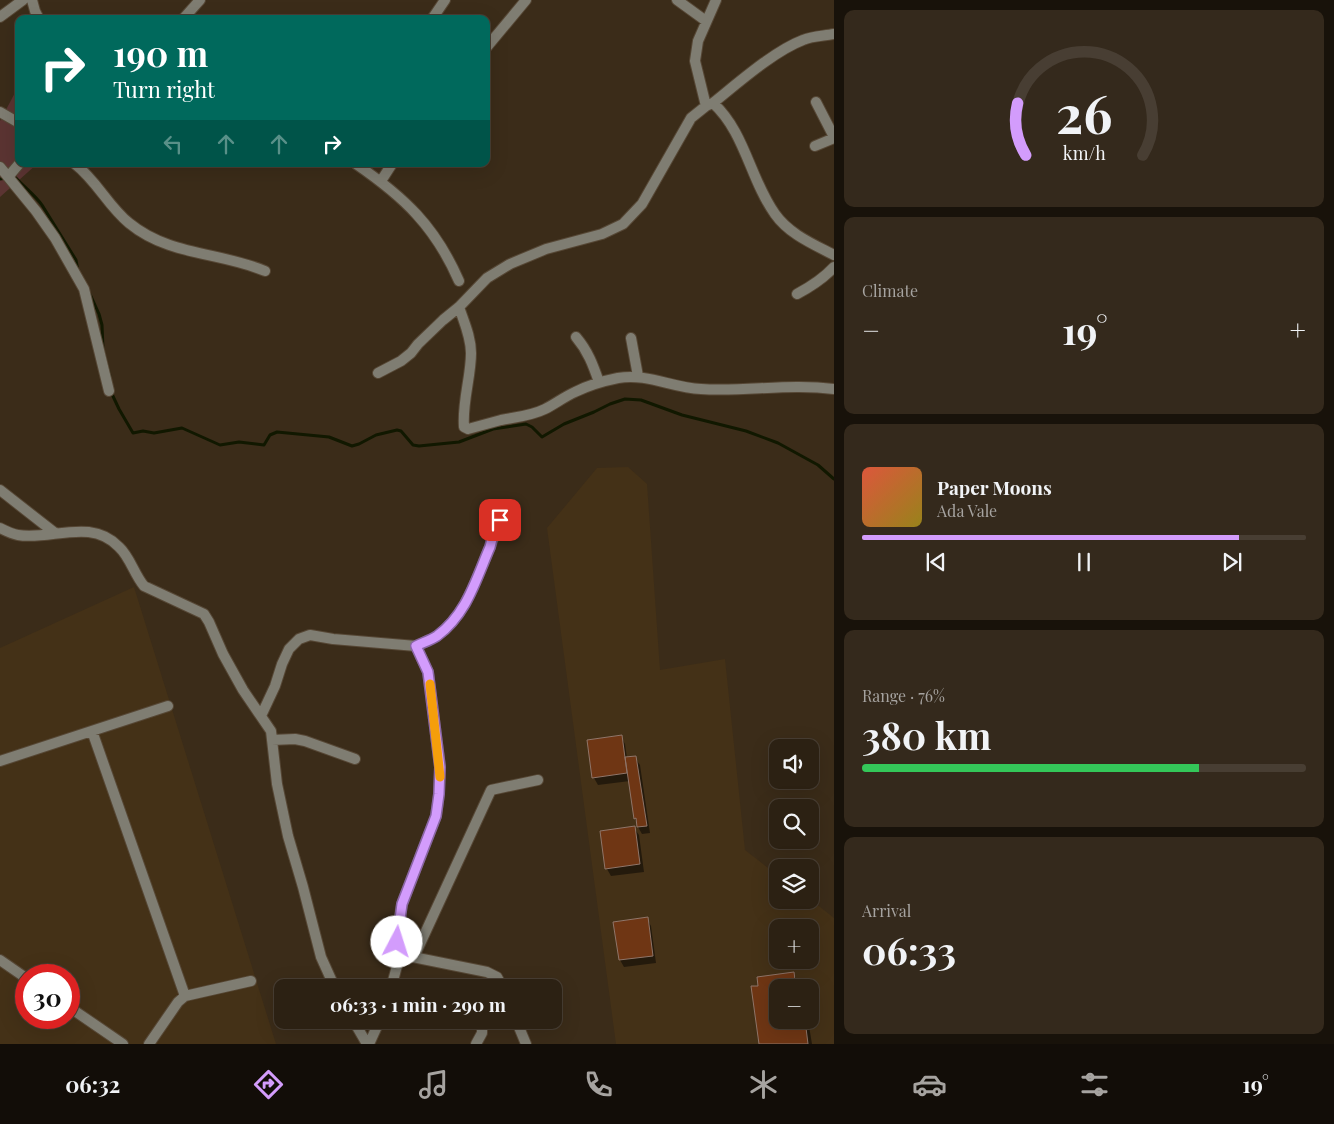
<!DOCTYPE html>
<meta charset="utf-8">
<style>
:root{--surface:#2c2113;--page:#34291c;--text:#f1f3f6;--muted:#a6a3a0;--line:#483e33;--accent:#d39cfc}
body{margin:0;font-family:"Playfair Display",serif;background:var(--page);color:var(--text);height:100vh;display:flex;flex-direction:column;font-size:19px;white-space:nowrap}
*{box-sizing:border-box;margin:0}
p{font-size:16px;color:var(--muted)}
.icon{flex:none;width:28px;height:28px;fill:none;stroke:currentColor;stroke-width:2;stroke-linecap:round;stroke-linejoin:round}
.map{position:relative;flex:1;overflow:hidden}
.details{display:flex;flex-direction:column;gap:10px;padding:10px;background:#18120a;width:500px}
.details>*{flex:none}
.top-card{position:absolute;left:15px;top:15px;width:475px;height:152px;border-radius:10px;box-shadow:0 5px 20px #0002,0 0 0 1px var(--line);background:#00695c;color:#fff;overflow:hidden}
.controls{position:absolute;left:769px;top:739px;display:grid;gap:10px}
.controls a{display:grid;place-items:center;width:50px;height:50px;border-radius:10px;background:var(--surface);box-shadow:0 5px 20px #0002,0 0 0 1px var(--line);font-size:25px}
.speed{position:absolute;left:15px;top:964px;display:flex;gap:10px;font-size:25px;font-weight:700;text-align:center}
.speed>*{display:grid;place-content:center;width:65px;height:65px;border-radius:50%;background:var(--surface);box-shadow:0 5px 20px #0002,0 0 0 1px var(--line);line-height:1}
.speed .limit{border:8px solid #d22;background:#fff;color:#111}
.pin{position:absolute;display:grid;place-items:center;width:42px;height:42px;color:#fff;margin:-21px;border-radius:10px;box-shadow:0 2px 8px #0006}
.me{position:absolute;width:55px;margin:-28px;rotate:5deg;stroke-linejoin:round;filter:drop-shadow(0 0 4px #0008)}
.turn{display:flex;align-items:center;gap:18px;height:105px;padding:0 15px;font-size:22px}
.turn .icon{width:65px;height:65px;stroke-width:2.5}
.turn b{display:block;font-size:35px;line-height:42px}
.lanes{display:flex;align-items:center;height:48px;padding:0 15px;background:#0003;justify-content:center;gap:25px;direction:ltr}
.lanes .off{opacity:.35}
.big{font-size:38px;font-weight:700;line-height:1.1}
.details .tile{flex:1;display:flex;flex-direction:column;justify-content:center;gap:8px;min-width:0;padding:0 18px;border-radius:10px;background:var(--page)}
.details .dial{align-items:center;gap:0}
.dial svg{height:130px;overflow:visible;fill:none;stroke:var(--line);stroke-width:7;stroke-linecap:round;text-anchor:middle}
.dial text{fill:var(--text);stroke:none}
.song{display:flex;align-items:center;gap:15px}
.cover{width:60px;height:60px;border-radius:8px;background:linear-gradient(135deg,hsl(10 70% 55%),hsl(50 70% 35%))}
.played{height:5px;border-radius:2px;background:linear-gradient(90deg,var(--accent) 85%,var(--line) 85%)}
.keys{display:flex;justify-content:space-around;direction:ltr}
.heat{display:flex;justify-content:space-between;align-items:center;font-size:28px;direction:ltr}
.charge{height:8px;border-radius:4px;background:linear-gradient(90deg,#34c759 76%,var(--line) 0)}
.trip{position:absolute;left:274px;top:979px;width:288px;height:50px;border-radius:10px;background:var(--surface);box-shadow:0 5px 20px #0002,0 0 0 1px var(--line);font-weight:700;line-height:50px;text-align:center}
.tab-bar{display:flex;height:80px;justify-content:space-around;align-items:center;background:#120d08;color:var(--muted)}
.tab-bar .icon{width:35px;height:35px}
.tab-bar .current{color:var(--accent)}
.tab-bar b{font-size:22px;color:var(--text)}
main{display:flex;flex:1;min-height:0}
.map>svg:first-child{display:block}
.built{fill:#443117;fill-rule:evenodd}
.green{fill:#5b3432}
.shadow{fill:#0007}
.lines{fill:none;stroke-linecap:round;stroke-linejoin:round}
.stream{stroke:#111800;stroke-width:3}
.building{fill:#6f3614;stroke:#8f7569}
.minor-casing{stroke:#564735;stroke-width:12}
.minor{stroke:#7f7d72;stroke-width:10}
.route-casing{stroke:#8965a4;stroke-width:12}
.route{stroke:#d39cfc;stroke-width:9}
.slow{stroke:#f59e0b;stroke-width:9}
</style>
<main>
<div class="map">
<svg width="834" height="1044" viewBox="0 0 834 1044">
<rect width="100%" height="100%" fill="#3b2c19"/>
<!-- built -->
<path class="built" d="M 628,467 L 647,484 L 660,670 L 725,659 L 745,850 L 777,875 L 778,900 L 810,899 L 834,918 L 834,1044 L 616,1044 L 547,528 L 597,468 ZM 778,928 L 810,928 L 810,960 L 778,960 ZM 778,988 L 810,988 L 810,1020 L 778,1020 Z
M 134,587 L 276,1044 L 0,1044 L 0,648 ZM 26,975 L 69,975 L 69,1018 L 26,1018 Z"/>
<!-- green -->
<path class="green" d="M 17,89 L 19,89 L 19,164 L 37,164 L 0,197 L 0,121 Z"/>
<!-- shadow -->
<path class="shadow" d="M 621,737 L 625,744 L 627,758 L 635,758 L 640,765 L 650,833 L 642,834 L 638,827 L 635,818 L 630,781 L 598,785 L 594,778 Z
M 634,828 L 639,835 L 644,872 L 611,876 L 607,869 Z
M 647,919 L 651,926 L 656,963 L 624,967 L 620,960 L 615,923 Z
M 793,973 L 802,988 L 778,988 L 778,1020 L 808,1020 L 812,1044 L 760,1044 L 759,987 Z"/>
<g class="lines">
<!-- stream -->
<path class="stream" d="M 13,178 L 15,177 C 24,187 35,195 42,205 L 76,260 L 78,271
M 0,179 L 7,178
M 90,294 L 99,314 L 102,325 L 103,349 L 110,376
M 111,392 L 119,409 L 133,433 L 143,431 L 154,433 L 182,428 L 220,445 L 239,442 L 264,445 L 270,435 L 277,432 L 329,437 L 352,446 L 359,444 L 376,435 L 397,430 L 401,431 L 413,445 L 419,446 L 459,442 L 493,429 L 526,424 L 532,427 L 542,437 L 564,424 L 594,412 L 610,404 L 625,399 L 641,400 L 682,415 L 746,431 L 778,443 L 818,465 L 834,479"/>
</g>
<!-- building -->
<path class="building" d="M 622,735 L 627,773 L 592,778 L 587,740 Z
M 636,756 L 647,826 L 637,827 L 636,818 L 634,819 L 625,757 Z
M 635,826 L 640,864 L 605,869 L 600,831 Z
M 648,917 L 653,956 L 619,960 L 613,922 Z
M 794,972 L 795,980 L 799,980 L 800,988 L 778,988 L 778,1020 L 805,1020 L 808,1044 L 759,1044 L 751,986 L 758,986 L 757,977 Z"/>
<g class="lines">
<!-- minor casing -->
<g class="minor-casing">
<path id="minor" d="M 32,0 L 35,11 L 39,19
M 677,0 L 706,21
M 0,17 L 23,0
M 183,19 L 200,0
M 432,19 L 445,0
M 486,48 L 526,0
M 816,102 L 834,137
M 713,103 C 738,83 774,51 803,40 C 812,36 824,36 834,34
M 706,106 L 695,61 L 698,41 L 716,0
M 0,112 L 19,123
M 815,146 L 834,138
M 75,164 C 97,181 108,206 129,223 C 169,256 220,252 265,271
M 356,164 C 404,197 435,226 459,281
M 0,167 L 36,211 L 55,238 L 84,289 L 109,391
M 8,177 L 19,164
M 381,181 L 392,164
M 797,294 C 812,286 823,279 834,267
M 459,307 C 464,322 471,337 471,353 C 471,377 462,402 464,427 L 468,429 C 479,426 490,423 501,420 C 516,417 531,416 545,409 C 555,404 564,397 575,392 C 589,385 603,381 618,378 C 648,373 672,388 701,389 C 745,392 790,383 834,389
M 576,337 C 588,351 593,365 599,382
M 631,338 L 638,376
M 378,373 L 401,361 L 411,353 L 418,344 L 443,320 L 459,307 L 487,278 L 510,264 L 546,249 L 602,234 L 623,224 L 642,204 L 691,118 L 706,106 L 713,103 C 745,132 750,179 775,214 C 789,234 813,244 834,255
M 0,490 L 55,533
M 0,528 C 6,531 12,534 18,535 C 50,541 91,517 119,547 C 130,557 134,574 144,586 L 204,614 L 209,622 L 223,654 L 243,690 L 271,731 L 277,784 L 288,836 L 303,887 L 321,957 L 335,988
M 416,646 C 422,643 431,640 437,636 C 467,614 476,579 490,547 L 493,539 L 491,531 L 500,520
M 261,716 L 275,686 L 282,664 L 289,649 L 299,639 L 310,635 L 333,639 L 416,646 L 428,672 L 440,767 L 439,794 L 436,816 L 402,904 L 398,925 L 397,966 L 391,988
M 92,731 L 185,996
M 272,740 L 295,739 L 305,741 L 355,759
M 0,761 L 168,706
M 398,954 L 487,972 L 497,977 L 503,988
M 414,957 L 491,790 L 538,780
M 0,960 L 26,978
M 69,1007 L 123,1044
M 353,1020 L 367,1044
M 516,1020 L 526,1044
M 149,1044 L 178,1002 L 185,996 L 251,981
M 369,1044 L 380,1020
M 476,1044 L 482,1033 L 482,1020"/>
</g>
<!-- minor -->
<use href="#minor" class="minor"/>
</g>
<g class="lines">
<!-- route casing -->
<g class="route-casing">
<path id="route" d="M 397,942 L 402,904 L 436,816 L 439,794 L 440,767 L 428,672 L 416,646 C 422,643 431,640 437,636 C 467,614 476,579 490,547 L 492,539 L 491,531 L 500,520"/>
</g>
<!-- route -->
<use href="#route" class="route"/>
<!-- slow -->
<path class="slow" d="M 430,684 L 440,777"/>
</g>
</svg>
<div class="controls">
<a><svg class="icon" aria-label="sound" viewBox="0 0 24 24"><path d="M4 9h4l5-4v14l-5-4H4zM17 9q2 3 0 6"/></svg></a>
<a><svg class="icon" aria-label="search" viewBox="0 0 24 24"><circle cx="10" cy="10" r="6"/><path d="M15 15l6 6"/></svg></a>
<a><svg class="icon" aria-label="layers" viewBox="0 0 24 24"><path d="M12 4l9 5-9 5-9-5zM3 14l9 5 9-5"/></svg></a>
<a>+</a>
<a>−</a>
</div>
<div class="speed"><div class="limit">30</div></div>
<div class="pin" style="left:500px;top:520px;background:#d93025"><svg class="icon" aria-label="arrive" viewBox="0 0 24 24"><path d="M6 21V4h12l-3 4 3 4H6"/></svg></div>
<svg class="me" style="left:397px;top:942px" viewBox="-20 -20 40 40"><circle r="19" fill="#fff"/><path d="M0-13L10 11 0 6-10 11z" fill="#d39cfc"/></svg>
<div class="trip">06:33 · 1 min · 290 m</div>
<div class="top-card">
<div class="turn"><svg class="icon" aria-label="right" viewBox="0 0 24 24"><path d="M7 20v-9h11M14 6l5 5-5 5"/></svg><div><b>190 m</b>Turn right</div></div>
<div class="lanes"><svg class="icon off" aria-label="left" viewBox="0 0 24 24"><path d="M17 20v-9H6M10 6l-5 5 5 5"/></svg><svg class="icon off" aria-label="ahead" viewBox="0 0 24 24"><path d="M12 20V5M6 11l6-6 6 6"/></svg><svg class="icon off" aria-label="ahead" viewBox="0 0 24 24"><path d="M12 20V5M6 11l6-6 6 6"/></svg><svg class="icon" aria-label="right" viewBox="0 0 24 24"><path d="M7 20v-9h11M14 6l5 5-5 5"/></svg></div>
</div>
</div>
<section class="details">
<div class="tile dial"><svg viewBox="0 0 100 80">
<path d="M14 69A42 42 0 1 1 86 69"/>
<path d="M14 69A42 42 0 0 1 9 37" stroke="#d39cfc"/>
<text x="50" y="56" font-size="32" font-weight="700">26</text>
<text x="50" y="72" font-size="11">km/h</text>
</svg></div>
<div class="tile"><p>Climate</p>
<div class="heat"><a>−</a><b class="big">19°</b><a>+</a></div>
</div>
<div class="tile">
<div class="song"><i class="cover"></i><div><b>Paper Moons</b><p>Ada Vale</p></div></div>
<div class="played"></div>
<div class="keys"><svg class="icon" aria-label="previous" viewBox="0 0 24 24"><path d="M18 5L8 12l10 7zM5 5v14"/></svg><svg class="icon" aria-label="pause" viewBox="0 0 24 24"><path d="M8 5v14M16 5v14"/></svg><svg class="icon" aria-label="next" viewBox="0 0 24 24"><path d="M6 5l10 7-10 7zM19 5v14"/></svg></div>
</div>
<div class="tile"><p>Range · 76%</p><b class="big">380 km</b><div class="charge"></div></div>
<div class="tile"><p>Arrival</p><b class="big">06:33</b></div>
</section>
</main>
<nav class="tab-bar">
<b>06:32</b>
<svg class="icon current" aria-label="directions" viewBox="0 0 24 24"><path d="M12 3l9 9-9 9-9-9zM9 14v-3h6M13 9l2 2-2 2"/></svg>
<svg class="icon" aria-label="music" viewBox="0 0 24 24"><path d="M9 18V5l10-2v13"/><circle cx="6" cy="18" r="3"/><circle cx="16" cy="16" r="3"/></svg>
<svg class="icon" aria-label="phone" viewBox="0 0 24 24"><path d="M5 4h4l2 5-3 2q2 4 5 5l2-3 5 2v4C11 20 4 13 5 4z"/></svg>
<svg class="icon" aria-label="climate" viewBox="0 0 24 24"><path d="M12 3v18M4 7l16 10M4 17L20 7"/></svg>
<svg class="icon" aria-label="car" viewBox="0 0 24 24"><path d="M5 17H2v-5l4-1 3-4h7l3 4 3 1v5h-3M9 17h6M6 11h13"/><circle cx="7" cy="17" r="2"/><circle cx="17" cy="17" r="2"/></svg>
<svg class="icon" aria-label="filters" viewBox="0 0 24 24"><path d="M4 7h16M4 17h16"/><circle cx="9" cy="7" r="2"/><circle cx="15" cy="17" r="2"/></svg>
<b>19°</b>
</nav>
